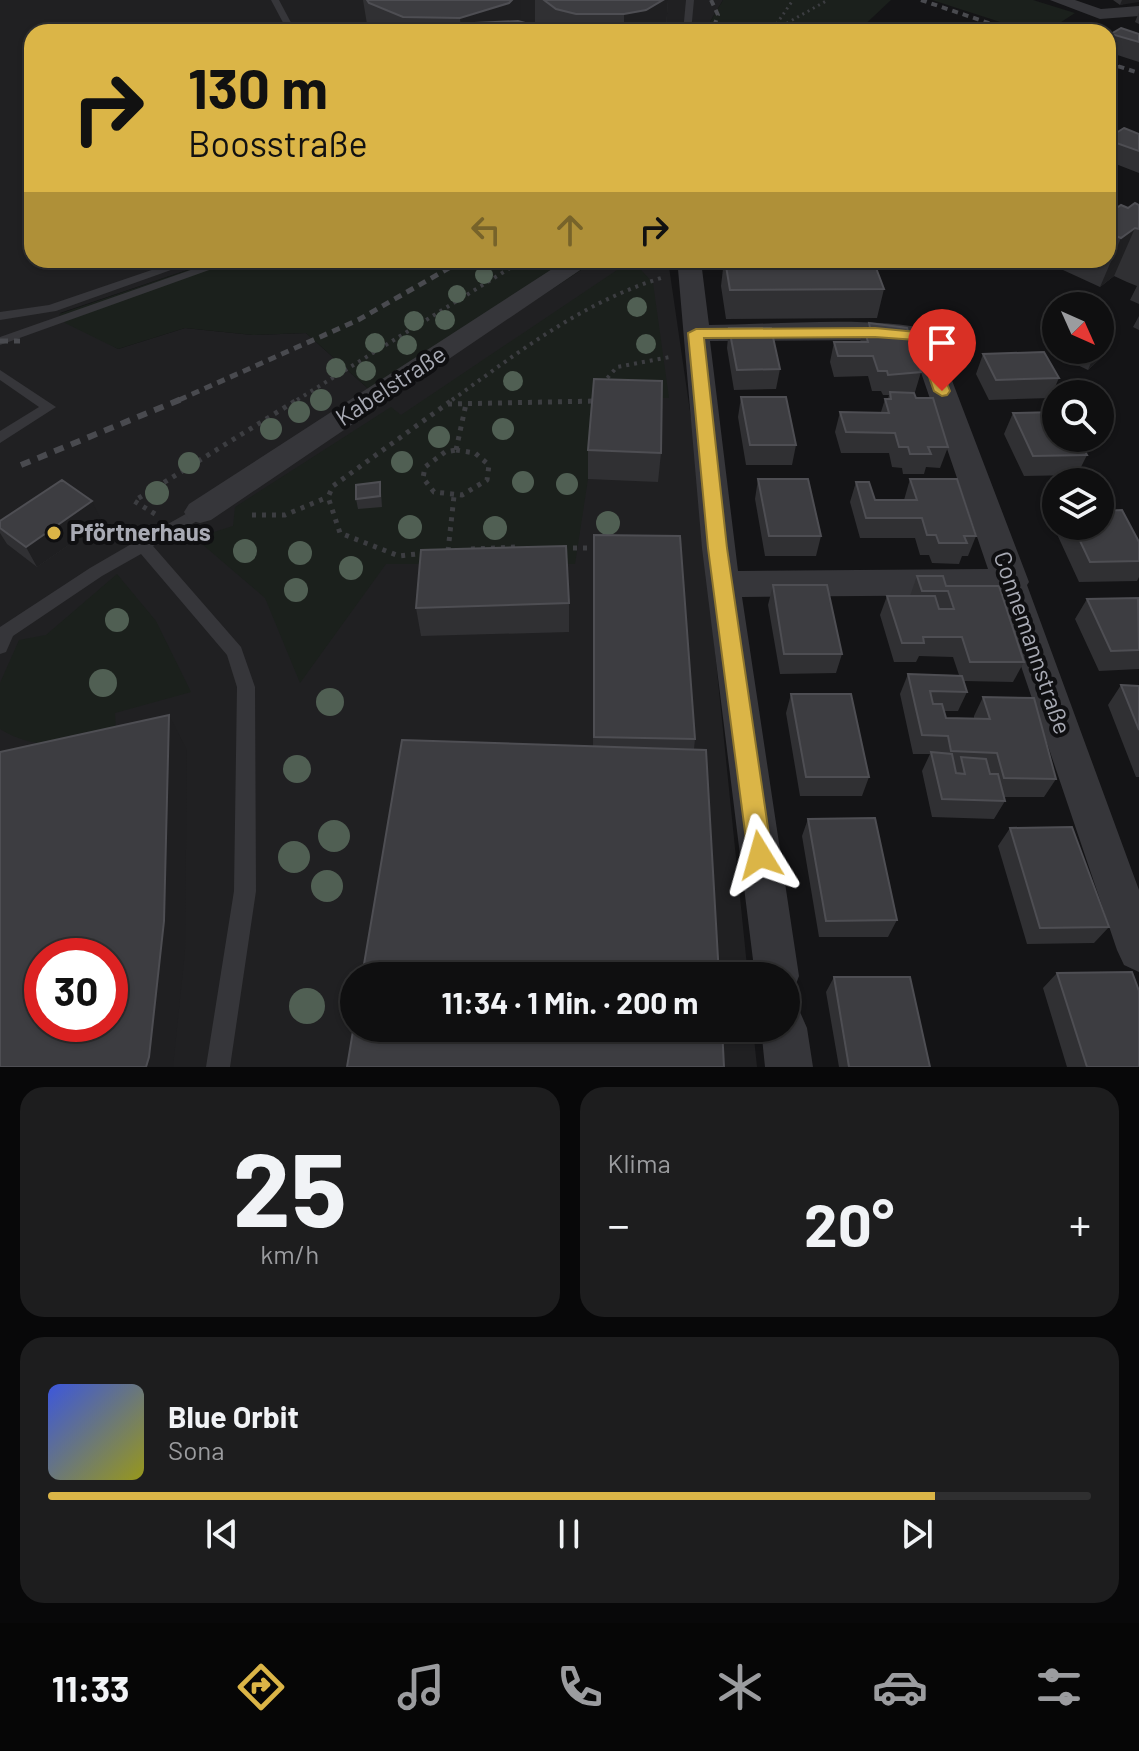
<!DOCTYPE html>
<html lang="de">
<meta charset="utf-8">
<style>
:root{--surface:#0f0f10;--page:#1d1d1e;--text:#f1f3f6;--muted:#9b9c9f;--line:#2f2f30;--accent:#dbb547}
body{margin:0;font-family:Barlow,sans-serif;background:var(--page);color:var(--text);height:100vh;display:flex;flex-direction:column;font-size:30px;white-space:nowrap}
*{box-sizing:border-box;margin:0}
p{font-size:26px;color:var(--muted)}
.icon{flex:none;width:44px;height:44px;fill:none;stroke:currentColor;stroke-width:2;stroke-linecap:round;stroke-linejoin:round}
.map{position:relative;height:1067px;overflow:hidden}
.sheet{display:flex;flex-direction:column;gap:20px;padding:20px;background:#080809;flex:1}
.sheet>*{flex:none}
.guide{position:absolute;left:24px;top:24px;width:1092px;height:244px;border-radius:24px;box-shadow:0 2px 6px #0004,0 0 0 2px var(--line);background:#dbb547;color:#111;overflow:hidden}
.needle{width:52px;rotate:135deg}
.buttons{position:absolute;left:1042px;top:292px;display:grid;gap:16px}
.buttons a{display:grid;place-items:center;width:72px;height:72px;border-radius:50%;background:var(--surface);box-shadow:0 2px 6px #0004,0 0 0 2px var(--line);font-size:40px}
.speed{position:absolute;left:24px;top:938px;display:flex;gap:16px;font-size:40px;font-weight:700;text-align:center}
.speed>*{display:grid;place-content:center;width:104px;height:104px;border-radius:50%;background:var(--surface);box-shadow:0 2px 6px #0004,0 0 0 2px var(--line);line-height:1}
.speed .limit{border:12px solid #d22;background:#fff;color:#111}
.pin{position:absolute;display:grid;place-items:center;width:68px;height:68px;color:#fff;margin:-82px -34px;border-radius:50% 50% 50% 0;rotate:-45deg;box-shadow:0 0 8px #0007}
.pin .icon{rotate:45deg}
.me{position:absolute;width:88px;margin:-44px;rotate:352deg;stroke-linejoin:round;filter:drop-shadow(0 0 6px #0008)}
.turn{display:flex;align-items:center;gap:28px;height:168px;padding:0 32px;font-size:36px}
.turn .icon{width:104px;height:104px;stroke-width:2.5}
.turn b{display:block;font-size:56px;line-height:68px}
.lanes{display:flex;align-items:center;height:76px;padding:0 32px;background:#0003;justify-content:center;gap:40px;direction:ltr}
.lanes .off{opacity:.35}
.big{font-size:60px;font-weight:700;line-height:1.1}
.sheet .widget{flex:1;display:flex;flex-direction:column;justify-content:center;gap:12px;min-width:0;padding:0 28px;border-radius:24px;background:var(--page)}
.sheet .dial{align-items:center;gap:0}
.dial b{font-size:104px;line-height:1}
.song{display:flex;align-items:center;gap:24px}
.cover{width:96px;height:96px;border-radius:12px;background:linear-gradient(135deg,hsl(230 70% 55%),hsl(60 70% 35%))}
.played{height:8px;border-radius:4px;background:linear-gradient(90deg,var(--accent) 85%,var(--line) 85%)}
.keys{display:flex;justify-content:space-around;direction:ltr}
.heat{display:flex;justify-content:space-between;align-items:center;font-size:44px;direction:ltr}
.sheet .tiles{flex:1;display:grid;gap:20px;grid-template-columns:1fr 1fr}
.widget:last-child{grid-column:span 2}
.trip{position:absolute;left:340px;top:962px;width:460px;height:80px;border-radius:40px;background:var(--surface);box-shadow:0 2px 6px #0004,0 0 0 2px var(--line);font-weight:700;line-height:80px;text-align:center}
.dock{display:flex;height:128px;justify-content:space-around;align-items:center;background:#060606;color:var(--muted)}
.dock .icon{width:56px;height:56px}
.dock .on{color:var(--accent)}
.dock b{font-size:36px;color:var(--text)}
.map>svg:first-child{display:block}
.built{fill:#202022;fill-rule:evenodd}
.green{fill:#1b201c}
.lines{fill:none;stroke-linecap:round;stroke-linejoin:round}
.path-far2{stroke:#3c3d41;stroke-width:3;stroke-dasharray:2 4;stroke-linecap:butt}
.path-far1{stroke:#3c3d41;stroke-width:4;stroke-dasharray:3 5;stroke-linecap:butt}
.path{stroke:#3c3d41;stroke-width:5;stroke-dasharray:4 6;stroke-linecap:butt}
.lane{fill:#36363a;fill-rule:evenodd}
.street{fill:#36363a;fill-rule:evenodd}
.rail-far2{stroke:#494a4f;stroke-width:4;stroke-dasharray:6 5;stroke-linecap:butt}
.rail-far1{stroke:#494a4f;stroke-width:5;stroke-dasharray:8 6;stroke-linecap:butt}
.rail{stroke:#494a4f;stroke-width:6;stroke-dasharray:10 8;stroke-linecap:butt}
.tree{fill:#505f53}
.wall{fill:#303033}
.shaded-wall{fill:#1f1f21}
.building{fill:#3d3d41;stroke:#4e4e53;stroke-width:2;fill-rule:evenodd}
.route{fill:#dbb547;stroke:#8e762e;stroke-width:2}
.poi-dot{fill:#dbb547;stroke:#0f0f11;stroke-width:3}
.labels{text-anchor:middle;stroke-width:8;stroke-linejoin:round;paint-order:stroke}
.street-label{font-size:24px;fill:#a8aab4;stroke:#0f0f11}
.poi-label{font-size:24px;font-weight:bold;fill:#a8aab4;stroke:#0f0f11;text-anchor:start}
</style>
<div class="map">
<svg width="1139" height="1067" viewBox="0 0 1139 1067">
<rect width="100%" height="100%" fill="#141416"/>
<!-- built -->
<path class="built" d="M 0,0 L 723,0 L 704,32 L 32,32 L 32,260 L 217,260 L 60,313 L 118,349 L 185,328 L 253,335 L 306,333 L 382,401 L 596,260 L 668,260 L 692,425 L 748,976 L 354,976 L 354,1028 L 753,1028 L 757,1067 L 0,1067 ZM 42,956 L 110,956 L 110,1024 L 42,1024 Z"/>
<!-- green -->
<path class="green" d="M 723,0 L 891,0 L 857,32 L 704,32 Z
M 932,0 L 1033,0 L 1075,13 L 1046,32 L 1031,32 Z
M 217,260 L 596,260 L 382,401 L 306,333 L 253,335 L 185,328 L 118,349 L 65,323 L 59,314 Z
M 632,260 L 653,283 L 669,398 L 593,398 L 588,479 L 575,564 L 386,564 L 300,683 L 265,598 L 195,538 L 233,526 L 235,507 L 391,407 L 401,415 Z
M 117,574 L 156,621 L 191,692 L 115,713 L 116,733 C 74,746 38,752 0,729 L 0,683 L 19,640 L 46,635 Z"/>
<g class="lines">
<!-- path-far2 -->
<path class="path-far2" d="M 773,29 L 793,0
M 771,32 L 828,0"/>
<!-- path-far1 -->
<path class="path-far1" d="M 602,384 L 617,367 L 670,357
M 297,400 L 523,260
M 452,400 C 519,352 581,303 661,278"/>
<!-- path -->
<path class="path" d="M 448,404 L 597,401
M 456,450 L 475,453 L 489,465 L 487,480 L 462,495 L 434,492 L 423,478 L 425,467 L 445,452 Z
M 456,450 L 466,404
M 155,514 L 134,501 L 300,398
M 252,515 L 285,515 L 328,497
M 563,548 L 597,548
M 471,549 L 517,547
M 448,551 L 454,496
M 425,553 L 399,556 L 340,533 L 328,497 L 333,486 L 455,398"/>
<!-- lane -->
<path class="lane" d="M 271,0 L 279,0 L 296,32 L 288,32 Z
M 686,0 L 694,0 L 691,32 L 683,32 Z
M 181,260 L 199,260 L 56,311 L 0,320 L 0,312 L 49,305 Z
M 219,260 L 237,260 L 0,345 L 0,337 Z
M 0,370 L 56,407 L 0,443 L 0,431 L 39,407 L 0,380 Z
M 200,506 L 208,512 L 206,516 L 153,546 L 241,647 L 255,687 L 256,891 L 230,1067 L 206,1067 L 234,891 L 237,687 L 227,655 L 141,554 L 102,576 L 13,636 L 6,652 L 0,654 L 0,627 L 90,568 L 133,543 L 135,539 L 143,538 Z"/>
<!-- street -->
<path class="street" d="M 1050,0 L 1075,0 L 1101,9 L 1139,6 L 1139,16 L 1100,19 Z
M 566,260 L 595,260 L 211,520 L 200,523 L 189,520 L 184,512 L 189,504 Z
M 682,260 L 706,260 L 702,269 L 709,325 C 773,325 871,315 931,330 L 935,336 L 1029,582 L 1027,585 L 1139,890 L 1139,972 L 1124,965 L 1117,950 L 997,595 L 742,597 L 799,976 L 793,992 L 786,995 L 786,976 L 755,976 L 702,548 L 678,269 ZM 875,340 L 911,343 L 988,569 L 738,571 L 710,341 Z
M 786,1006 L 800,1012 L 807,1028 L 813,1067 L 765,1067 L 761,1028 L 786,1028 Z"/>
<!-- rail-far2 -->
<path class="rail-far2" d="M 711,0 L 718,15 L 712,32
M 921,0 L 1015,32
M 1108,63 L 1139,73"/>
<!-- rail-far1 -->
<path class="rail-far1" d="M 0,341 L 20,341
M 179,400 L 358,320 L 463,260"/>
<!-- rail -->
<path class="rail" d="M 21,465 L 184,398"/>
</g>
<!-- trees -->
<g class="tree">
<circle cx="484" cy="275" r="9"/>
<circle cx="457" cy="294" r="9"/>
<circle cx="637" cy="307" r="10"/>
<circle cx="445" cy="320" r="10"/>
<circle cx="414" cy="321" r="10"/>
<circle cx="375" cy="343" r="10"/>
<circle cx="646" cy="344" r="10"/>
<circle cx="407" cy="345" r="10"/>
<circle cx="336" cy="368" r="10"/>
<circle cx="366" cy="371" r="10"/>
<circle cx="513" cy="381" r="10"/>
<circle cx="321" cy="400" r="11"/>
<circle cx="299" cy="412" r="11"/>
<circle cx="271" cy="429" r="11"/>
<circle cx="503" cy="429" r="11"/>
<circle cx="439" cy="437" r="11"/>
<circle cx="402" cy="462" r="11"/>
<circle cx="189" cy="463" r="11"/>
<circle cx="523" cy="482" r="11"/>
<circle cx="567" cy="484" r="11"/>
<circle cx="157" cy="493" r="12"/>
<circle cx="608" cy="523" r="12"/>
<circle cx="410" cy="527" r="12"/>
<circle cx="495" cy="528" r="12"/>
<circle cx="245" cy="551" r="12"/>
<circle cx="300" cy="553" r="12"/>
<circle cx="351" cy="568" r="12"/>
<circle cx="296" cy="590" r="12"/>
<circle cx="117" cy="620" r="12"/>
<circle cx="103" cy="683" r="14"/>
<circle cx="330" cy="702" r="14"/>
<circle cx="297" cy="769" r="14"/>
<circle cx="334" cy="836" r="16"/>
<circle cx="294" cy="857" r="16"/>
<circle cx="327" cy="886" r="16"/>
<circle cx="307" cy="1006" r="18"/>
</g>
<!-- wall -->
<path class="wall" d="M 363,0 L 521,0 L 521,22 L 539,26 L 535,23 L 535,0 L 668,0 L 666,28 L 659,32 L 372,32 L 367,24 Z
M 1113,0 L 1139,0 L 1120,5 Z
M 1139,12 L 1139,24 L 1135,22 Z
M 1111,34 L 1139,34 L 1139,62 L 1108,52 L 1108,43 Z
M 1139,134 L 1139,173 L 1108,161 L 1108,138 Z
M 1139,205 L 1139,304 L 1130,300 L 1137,286 L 1127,282 L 1114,276 L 1100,287 L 1063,270 L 1067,260 L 1108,260 L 1108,206 L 1115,209 L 1128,208 Z
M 724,260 L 873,260 L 884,289 L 877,318 L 726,319 L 721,286 Z
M 1139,316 L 1139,330 L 1133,327 Z
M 869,323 L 921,372 L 915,392 L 912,393 L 948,447 L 940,468 L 926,467 L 924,474 L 903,474 L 902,468 L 892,467 L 889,453 L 841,453 L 835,432 L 840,412 L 881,412 L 885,399 L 888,399 L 889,395 L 883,395 L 881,391 L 872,391 L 868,376 L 834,377 L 830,362 L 834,342 L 860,342 L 864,328 L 867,328 Z
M 729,328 L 780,369 L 776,389 L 734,390 L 727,348 Z
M 1056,340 L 1056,350 L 1100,350 L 1110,344 L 1105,354 L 1088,370 L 1050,352 L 1054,342 Z
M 983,354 L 1059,378 L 1050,398 L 989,400 L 976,374 Z
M 741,397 L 796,445 L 792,465 L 746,465 L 738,417 Z
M 1013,413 L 1087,455 L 1077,475 L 1024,476 L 1004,434 Z
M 588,450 L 661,453 L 658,482 L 588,479 Z
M 758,479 L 821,536 L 816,556 L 765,556 L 755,499 Z
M 910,479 L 976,536 L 968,556 L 962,556 L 959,564 L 932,563 L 929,555 L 920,555 L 915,538 L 860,538 L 850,502 L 856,482 L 875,500 L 904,500 Z
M 381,492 L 382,507 L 358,509 L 356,499 Z
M 0,521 L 102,522 L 37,567 L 7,544 L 0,533 Z
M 1059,526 L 1100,526 L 1139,542 L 1139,577 L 1137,581 L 1079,582 L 1056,532 Z
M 594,535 L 695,739 L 694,749 L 593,746 Z
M 917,576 L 946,586 L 1024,662 L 1013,682 L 964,681 L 967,692 L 958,711 L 944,711 L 946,718 L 974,719 L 974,716 L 983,697 L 1056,779 L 1044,797 L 1004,797 L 1005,801 L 994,819 L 932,817 L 922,771 L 930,754 L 913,754 L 900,694 L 908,674 L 959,675 L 953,657 L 919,656 L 916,662 L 894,662 L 880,615 L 887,596 L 910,596 Z
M 773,585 L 842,654 L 836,673 L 780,674 L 768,605 Z
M 1087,599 L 1139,599 L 1139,669 L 1099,671 L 1075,619 Z
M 569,603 L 569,632 L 421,636 L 416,608 Z
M 1121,685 L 1139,686 L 1139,777 L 1136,777 L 1108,705 Z
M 791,694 L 869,777 L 862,796 L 800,796 L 786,713 Z
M 808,819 L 897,920 L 888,937 L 819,937 L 802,836 Z
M 1010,828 L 1109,927 L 1094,943 L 1027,944 L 998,846 Z
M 1057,973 L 1139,1067 L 1067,1067 L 1043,988 Z
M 834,977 L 930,1067 L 839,1067 L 826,992 Z"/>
<!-- shaded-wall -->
<path class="shaded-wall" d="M 512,0 L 521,0 L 521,24 L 461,32 L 460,18 Z
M 663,0 L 668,0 L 666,28 L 659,32 L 624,32 L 624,14 Z
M 1122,0 L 1139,0 L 1139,2 L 1120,5 Z
M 1118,66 L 1112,84 L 1108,86 L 1108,72 Z
M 1135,228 L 1114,276 L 1100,287 L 1121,238 Z
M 1110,344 L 1105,354 L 1088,370 L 1092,360 Z
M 92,501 L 102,522 L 37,567 L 26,547 Z
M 169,715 L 187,750 L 185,951 L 173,1067 L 146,1067 Z"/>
<!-- building -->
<path class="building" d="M 367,0 L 512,0 L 509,3 L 460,18 L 403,17 L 369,3 Z
M 544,0 L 663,0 L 646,10 L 624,14 L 576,14 L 556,9 Z
M 518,21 L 557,32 L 436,32 L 454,24 Z
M 983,24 L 1007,32 L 969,31 Z
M 1121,28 L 1139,34 L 1139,42 L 1111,34 Z
M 1108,62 L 1118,66 L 1108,72 Z
M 1124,128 L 1139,134 L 1139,151 L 1108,140 L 1108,138 Z
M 1135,203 L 1139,205 L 1139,229 L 1135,228 L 1121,238 L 1108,233 L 1108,206 L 1115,209 L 1121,205 L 1128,208 Z
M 725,260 L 873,260 L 884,289 L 730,290 Z
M 869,323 L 907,328 L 921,372 L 888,375 L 887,371 L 878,371 L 873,356 L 838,356 L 834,342 L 868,342 L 864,328 L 870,328 Z
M 729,328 L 771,328 L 780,369 L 737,370 Z
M 1100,340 L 1110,344 L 1092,360 L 1072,350 L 1100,350 Z
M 1044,352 L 1059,378 L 996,380 L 983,354 Z
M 594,379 L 662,381 L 661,453 L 588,450 Z
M 890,392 L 914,393 L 916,398 L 933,398 L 948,447 L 928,447 L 931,454 L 910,454 L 908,447 L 899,447 L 895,433 L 846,432 L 840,412 L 889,413 L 885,399 L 891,399 Z
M 741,397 L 786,397 L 796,445 L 750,445 Z
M 1056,412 L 1056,438 L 1078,438 L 1087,455 L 1033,456 L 1013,413 Z
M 758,479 L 808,479 L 821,536 L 769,536 Z
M 910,479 L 957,479 L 976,536 L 964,536 L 967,543 L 939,543 L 936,535 L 927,535 L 922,518 L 866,518 L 856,482 L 869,482 L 875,500 L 917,500 Z
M 62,480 L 92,501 L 26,547 L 0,528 L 0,521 Z
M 380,482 L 380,496 L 356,499 L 356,485 Z
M 1122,510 L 1139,542 L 1139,561 L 1090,562 L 1073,526 L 1100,526 L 1100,511 Z
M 594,535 L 680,536 L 695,739 L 594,737 Z
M 566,546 L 569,603 L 416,608 L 421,550 Z
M 917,576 L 943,576 L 946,586 L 999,586 L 1024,662 L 970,662 L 962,637 L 923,637 L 924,643 L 902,643 L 887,596 L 935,596 L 939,609 L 954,609 L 948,591 L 922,591 Z
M 773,585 L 827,585 L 842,654 L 784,654 Z
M 1138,598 L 1139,650 L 1111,651 L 1087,599 Z
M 908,674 L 962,676 L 967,692 L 930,691 L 933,704 L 942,704 L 946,718 L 990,719 L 983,697 L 1034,698 L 1056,779 L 1004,778 L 997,753 L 951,751 L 948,736 L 922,735 Z
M 1121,685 L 1139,686 L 1139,730 Z
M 791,694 L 851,694 L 869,777 L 806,777 Z
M 169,715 L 164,921 L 149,1057 L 146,1067 L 0,1067 L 0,752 ZM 42,956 L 110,956 L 110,1024 L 42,1024 Z
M 402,740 L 706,750 L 719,976 L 362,976 Z
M 931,752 L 952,754 L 956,773 L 965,774 L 961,757 L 986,759 L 990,774 L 998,774 L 1005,801 L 942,799 Z
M 875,818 L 897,920 L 826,921 L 808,819 Z
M 1072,827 L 1109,927 L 1040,928 L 1010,828 Z
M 1132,972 L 1139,991 L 1139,1067 L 1087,1067 L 1057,973 Z
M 834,977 L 910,977 L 930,1067 L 849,1067 Z
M 354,1025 L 354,1028 L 722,1028 L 724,1067 L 347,1067 Z"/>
<!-- route -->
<path class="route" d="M 875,328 L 927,333 L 950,391 L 947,395 L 942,396 L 934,391 L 916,340 L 875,337 L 704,338 L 727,548 L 772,855 L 768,863 L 760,866 L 752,863 L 748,855 L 708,548 L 688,333 L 696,329 Z"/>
<!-- markers -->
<circle class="poi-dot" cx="54" cy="533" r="8"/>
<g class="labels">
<!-- street labels -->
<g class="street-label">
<text transform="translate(391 386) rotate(-33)" y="8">Kabelstraße</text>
<text transform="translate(1032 643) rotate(71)" y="8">Connemannstraße</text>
</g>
<!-- poi labels -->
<g class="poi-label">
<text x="70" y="541">Pförtnerhaus</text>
</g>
</g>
</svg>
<div class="buttons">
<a><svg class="needle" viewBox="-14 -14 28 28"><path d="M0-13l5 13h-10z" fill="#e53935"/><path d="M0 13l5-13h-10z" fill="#9b9c9f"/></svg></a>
<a><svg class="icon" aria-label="search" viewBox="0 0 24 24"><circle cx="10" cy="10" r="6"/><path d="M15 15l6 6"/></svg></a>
<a><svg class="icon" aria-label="layers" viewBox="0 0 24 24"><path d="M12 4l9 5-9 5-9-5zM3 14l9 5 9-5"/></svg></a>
</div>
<div class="speed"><div class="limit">30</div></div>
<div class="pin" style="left:942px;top:391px;background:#d93025"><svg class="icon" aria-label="arrive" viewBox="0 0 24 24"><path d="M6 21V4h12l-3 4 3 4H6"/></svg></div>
<svg class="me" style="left:760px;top:855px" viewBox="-20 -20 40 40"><path d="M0-17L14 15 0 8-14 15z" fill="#dbb547" stroke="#fff" stroke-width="4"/></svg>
<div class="trip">11:34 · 1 Min. · 200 m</div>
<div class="guide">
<div class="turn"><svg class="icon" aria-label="right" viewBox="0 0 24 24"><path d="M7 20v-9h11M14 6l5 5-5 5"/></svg><div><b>130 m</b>Boosstraße</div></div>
<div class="lanes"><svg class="icon off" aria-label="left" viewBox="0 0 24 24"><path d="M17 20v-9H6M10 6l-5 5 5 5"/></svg><svg class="icon off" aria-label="ahead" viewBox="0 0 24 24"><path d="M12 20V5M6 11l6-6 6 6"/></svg><svg class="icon" aria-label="right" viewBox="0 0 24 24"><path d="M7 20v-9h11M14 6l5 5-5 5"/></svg></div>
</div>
</div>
<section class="sheet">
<div class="tiles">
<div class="widget dial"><b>25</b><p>km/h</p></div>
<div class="widget"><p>Klima</p>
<div class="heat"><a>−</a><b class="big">20°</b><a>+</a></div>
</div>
<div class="widget">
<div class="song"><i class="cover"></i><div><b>Blue Orbit</b><p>Sona</p></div></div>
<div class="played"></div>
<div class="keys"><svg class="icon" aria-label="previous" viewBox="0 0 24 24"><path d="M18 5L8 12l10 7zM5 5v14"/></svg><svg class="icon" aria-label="pause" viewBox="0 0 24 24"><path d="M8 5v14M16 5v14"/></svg><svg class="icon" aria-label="next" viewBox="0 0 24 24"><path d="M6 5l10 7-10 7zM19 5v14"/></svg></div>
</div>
</div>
</section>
<nav class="dock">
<b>11:33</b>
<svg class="icon on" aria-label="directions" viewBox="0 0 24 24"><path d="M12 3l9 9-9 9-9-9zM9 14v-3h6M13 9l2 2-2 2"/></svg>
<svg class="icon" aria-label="music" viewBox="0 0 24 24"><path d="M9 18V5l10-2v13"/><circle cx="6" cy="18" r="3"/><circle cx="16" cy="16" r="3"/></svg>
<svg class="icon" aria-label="phone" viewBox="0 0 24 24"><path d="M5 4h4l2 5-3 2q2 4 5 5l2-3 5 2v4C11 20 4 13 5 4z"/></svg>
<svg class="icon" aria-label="climate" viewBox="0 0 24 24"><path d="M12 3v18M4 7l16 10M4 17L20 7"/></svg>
<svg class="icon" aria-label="car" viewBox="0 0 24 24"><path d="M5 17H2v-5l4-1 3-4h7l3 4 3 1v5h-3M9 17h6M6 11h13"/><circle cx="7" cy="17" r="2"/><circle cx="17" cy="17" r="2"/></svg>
<svg class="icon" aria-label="filters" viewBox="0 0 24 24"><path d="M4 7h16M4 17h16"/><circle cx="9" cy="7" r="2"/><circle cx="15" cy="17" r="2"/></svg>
</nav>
